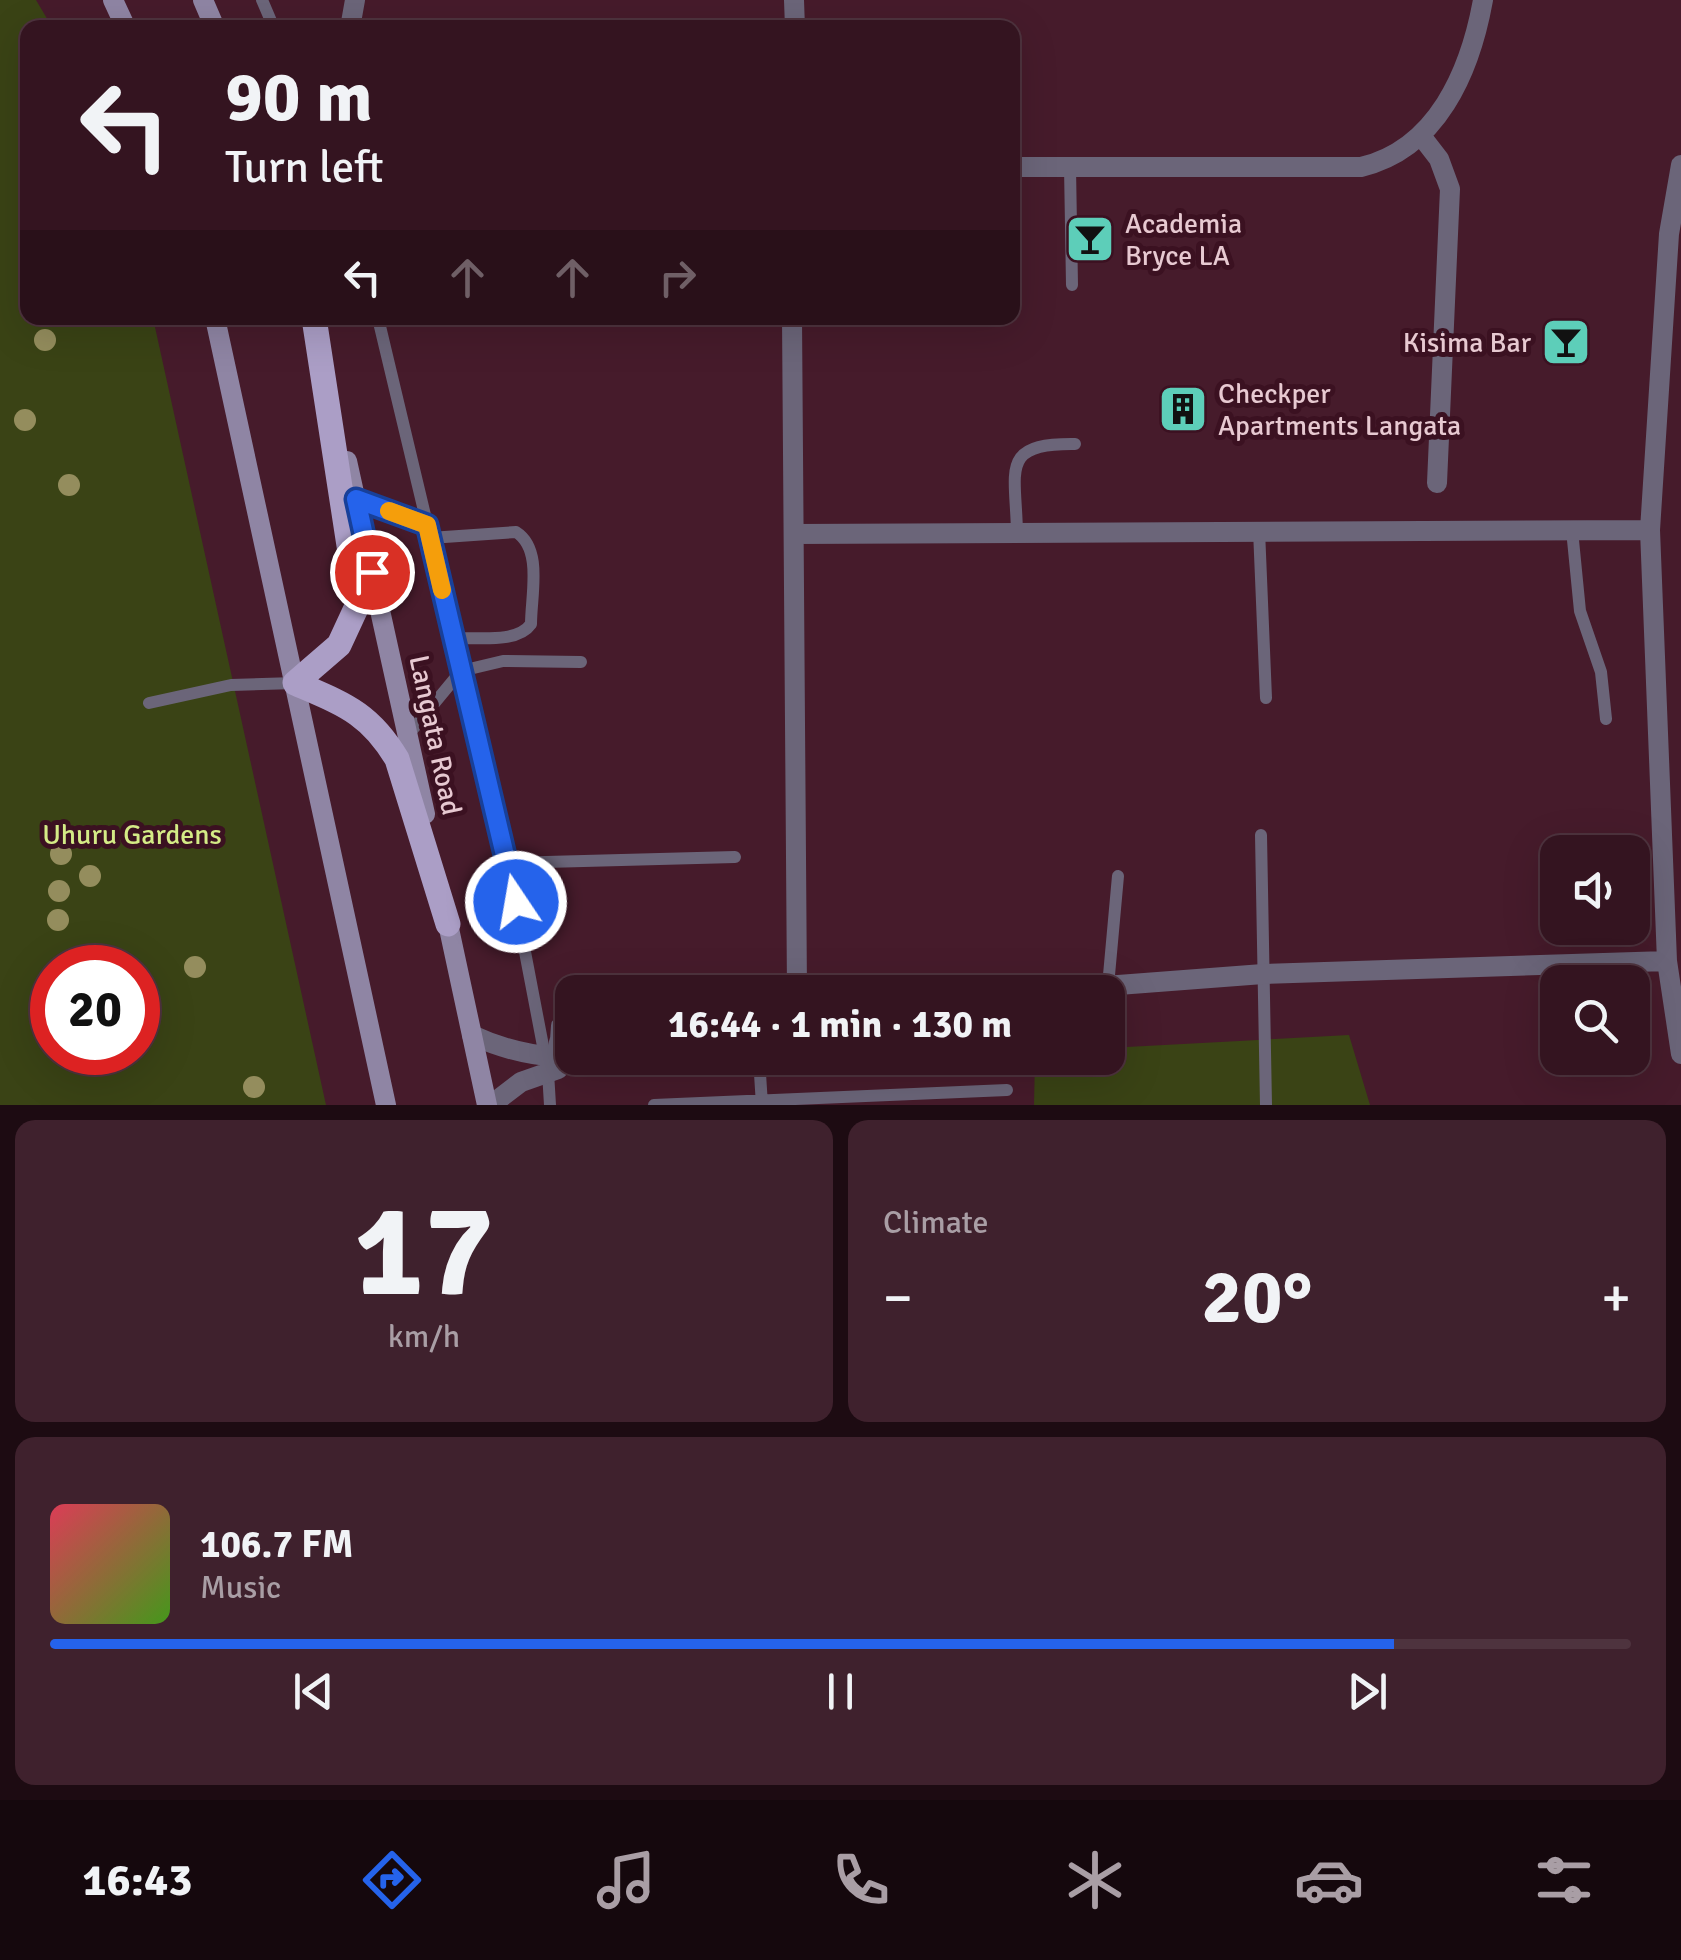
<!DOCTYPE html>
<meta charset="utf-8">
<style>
:root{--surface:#341420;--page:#3f212d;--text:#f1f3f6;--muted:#a99ea5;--line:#4e333e;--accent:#2563eb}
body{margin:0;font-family:Signika,sans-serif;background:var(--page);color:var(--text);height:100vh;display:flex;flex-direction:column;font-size:38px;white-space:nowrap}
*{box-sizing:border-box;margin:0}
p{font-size:32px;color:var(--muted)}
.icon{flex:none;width:55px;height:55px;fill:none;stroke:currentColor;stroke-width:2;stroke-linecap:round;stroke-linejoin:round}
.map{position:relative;height:1105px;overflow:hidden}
.panel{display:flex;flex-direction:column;gap:15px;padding:15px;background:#1d0b12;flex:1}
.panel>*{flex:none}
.hud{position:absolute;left:20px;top:20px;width:1000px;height:305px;border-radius:20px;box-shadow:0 10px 40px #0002,0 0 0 2px var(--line);background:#341420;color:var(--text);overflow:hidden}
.fabs{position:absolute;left:1540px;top:835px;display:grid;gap:20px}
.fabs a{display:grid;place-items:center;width:110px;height:110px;border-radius:20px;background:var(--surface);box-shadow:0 10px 40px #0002,0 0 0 2px var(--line);font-size:50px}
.speed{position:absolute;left:30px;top:945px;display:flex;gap:20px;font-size:50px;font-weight:700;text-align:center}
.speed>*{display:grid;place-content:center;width:130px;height:130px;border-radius:50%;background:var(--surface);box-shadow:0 10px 40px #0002,0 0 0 2px var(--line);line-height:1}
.speed .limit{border:15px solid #d22;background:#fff;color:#111}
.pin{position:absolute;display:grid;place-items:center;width:85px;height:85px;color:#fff;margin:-42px;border:5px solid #fff;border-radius:50%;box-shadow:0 2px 10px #0007}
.me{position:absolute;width:110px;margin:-55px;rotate:348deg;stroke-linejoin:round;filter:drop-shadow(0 0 8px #0008)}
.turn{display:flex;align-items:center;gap:35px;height:210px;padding:0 40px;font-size:45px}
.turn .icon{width:130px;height:130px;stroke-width:2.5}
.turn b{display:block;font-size:70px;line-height:85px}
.lanes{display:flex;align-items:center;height:95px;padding:0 40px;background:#0003;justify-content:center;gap:50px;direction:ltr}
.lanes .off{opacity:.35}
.big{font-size:75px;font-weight:700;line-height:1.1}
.panel .tile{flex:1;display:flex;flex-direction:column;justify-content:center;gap:15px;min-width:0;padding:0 35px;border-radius:20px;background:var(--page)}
.panel .dial{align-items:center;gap:0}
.dial b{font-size:130px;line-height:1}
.song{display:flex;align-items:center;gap:30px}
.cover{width:120px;height:120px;border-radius:15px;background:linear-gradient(135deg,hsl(350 70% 55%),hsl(100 70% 35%))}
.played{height:10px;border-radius:5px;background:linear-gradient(90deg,var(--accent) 85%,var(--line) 85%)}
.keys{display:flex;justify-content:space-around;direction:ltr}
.heat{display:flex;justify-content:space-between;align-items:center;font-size:55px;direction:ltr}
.panel .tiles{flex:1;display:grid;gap:15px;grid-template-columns:1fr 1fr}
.tile:last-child{grid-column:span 2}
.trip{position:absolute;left:555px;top:975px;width:570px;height:100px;border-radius:20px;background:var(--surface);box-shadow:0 10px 40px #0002,0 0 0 2px var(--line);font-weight:700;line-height:100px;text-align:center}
.menu{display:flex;height:160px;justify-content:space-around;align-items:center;background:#15080d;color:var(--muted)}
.menu .icon{width:70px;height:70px}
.menu .on{color:var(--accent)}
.menu b{font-size:45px;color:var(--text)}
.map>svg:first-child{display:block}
.green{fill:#3a4315;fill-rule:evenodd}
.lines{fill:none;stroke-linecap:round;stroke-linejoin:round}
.lane{stroke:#6b6579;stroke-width:12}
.street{stroke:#6b6579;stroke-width:20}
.secondary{stroke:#8f85a4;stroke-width:20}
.primary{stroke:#ab9ec6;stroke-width:25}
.tree{fill:#948d5d}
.route-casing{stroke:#184099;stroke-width:25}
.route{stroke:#2563eb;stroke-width:18}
.slow{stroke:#f59e0b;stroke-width:18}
.labels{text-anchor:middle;stroke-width:10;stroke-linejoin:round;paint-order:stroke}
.poi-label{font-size:28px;fill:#e7c9d1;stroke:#3b1121;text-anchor:start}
.street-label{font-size:28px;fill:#e7c9d1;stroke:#3b1121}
.park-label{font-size:28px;fill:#d4eb86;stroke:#3b1121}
</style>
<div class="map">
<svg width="1681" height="1105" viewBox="0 0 1681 1105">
<rect width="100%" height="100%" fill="#461b2b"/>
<!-- green -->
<path class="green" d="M 0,0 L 36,0 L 52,27 L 28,28 L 28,318 L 153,318 L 326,1105 L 0,1105 ZM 52,968 L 138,968 L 138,1052 L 52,1052 Z
M 1349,1035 L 1370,1105 L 1034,1105 L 1035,1058 L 1108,1058 L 1108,1048 Z"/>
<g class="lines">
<!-- lane -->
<path class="lane" d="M 262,0 L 274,28
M 1070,167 L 1072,285
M 378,318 L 508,863 L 548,1072 L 550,1105
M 355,499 L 427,525
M 1259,530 L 1266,698
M 1572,530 L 1580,611 L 1601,672 L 1606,719
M 1017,533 C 1016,470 999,443 1075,444
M 430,538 L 516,532 C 543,549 531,595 531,624 C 517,644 476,637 453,638
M 149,703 L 231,685 L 295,683
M 408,735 L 461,671 L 503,661 L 581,662
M 1261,835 L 1266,1105
M 508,863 L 735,857
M 1108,986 L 1118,876
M 759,1058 L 762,1105
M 654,1105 L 1007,1090"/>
<!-- street -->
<path class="street" d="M 794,0 L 795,28
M 350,28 L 355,0
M 1422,137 L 1439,159 L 1450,189 L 1437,483
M 1681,165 L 1669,234 L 1650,530 L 1667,961 L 1681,1054
M 1012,167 L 1361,167 C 1437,149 1470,72 1483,0
M 792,318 L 797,992
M 795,534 L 1650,530
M 1026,992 L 1263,974 L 1667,961
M 472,1035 C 500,1048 526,1055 557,1057 L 559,1042
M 491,1105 L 521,1082 L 558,1069 L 561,1026"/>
<!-- secondary -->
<path class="secondary" d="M 113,0 L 126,28
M 203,0 L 215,28
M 215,318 L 386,1105
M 347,461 L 425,814
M 445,910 L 487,1105"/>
<!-- primary -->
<path class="primary" d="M 314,318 L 358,604 L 339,645 L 295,683 C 343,704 369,712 397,759 L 448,924"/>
</g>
<!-- trees -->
<g class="tree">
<circle cx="45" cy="340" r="11"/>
<circle cx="25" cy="420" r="11"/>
<circle cx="69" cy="485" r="11"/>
<circle cx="61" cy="854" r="11"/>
<circle cx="90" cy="876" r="11"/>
<circle cx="59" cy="891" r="11"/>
<circle cx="58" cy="920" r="11"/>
<circle cx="195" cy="967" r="11"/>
<circle cx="254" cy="1087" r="11"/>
</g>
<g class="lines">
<!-- route casing -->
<g class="route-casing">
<path id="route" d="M 372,572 L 356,499 L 427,525 L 516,902"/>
</g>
<!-- route -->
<use href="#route" class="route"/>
<!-- slow -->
<path class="slow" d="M 389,511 L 427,525 L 442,590"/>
</g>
<!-- icons -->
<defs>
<g id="bar-square" transform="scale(2.5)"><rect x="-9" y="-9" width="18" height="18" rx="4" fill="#5dceb9" stroke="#3b1121"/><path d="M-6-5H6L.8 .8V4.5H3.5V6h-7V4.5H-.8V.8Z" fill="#111"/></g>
<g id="building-square" transform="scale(2.5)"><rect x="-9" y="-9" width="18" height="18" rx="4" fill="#5dceb9" stroke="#3b1121"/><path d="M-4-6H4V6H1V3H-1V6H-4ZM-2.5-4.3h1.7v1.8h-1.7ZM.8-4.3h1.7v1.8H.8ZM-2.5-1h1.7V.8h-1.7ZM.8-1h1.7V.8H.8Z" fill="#111"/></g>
</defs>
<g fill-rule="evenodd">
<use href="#bar-square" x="1090" y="239"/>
<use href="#bar-square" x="1566" y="342"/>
<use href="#building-square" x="1183" y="409"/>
</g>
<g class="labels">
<!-- poi labels -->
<g class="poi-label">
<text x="1125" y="233">Academia<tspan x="1125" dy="32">Bryce LA</tspan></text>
<text x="1531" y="352" text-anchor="end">Kisima Bar</text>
<text x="1218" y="403">Checkper<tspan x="1218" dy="32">Apartments Langata</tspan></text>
</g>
<!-- street labels -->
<g class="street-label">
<text transform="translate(436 735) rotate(78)" y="10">Langata Road</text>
</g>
<!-- park labels -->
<g class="park-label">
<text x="132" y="844">Uhuru Gardens</text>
</g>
</g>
</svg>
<div class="fabs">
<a><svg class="icon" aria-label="sound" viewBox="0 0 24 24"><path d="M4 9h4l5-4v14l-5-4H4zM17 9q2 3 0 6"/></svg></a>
<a><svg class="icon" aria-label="search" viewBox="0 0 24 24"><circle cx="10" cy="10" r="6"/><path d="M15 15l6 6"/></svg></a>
</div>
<div class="speed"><div class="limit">20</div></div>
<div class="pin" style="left:372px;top:572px;background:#d93025"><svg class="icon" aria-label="arrive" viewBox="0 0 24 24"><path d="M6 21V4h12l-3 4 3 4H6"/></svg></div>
<svg class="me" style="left:516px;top:902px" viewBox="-20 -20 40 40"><circle r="17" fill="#2563eb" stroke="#fff" stroke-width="3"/><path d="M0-11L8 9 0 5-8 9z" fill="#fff"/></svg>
<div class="trip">16:44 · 1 min · 130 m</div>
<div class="hud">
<div class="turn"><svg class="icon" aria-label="left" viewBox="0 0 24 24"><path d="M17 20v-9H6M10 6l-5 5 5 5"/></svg><div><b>90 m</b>Turn left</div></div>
<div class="lanes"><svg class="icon" aria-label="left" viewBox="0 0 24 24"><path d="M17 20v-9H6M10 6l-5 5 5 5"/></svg><svg class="icon off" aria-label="ahead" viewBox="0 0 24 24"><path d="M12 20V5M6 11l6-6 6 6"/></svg><svg class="icon off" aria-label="ahead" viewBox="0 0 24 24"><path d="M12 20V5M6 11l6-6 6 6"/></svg><svg class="icon off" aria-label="right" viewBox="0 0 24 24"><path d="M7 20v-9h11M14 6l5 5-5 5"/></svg></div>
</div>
</div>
<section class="panel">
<div class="tiles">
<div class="tile dial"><b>17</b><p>km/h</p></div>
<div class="tile"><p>Climate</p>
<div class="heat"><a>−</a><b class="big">20°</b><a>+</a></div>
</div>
<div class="tile">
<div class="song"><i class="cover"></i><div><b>106.7 FM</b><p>Music</p></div></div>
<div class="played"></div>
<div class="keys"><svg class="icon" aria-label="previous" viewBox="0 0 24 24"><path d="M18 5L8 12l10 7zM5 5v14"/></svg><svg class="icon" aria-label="pause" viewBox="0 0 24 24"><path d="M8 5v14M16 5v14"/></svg><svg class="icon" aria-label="next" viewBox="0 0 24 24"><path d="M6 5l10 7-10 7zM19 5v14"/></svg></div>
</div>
</div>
</section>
<nav class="menu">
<b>16:43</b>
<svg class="icon on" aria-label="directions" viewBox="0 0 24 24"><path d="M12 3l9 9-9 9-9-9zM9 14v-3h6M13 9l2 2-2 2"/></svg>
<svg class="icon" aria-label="music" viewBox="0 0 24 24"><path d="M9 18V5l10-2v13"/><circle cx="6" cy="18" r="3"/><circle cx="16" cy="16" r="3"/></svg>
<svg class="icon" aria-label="phone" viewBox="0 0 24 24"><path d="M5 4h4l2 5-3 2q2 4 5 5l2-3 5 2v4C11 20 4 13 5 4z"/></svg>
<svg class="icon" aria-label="climate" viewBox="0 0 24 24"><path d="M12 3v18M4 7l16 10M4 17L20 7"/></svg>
<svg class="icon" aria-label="car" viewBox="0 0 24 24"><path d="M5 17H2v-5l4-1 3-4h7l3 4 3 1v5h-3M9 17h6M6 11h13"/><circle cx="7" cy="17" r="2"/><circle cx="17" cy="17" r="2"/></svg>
<svg class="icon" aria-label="filters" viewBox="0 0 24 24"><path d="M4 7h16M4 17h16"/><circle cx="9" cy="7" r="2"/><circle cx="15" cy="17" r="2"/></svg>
</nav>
